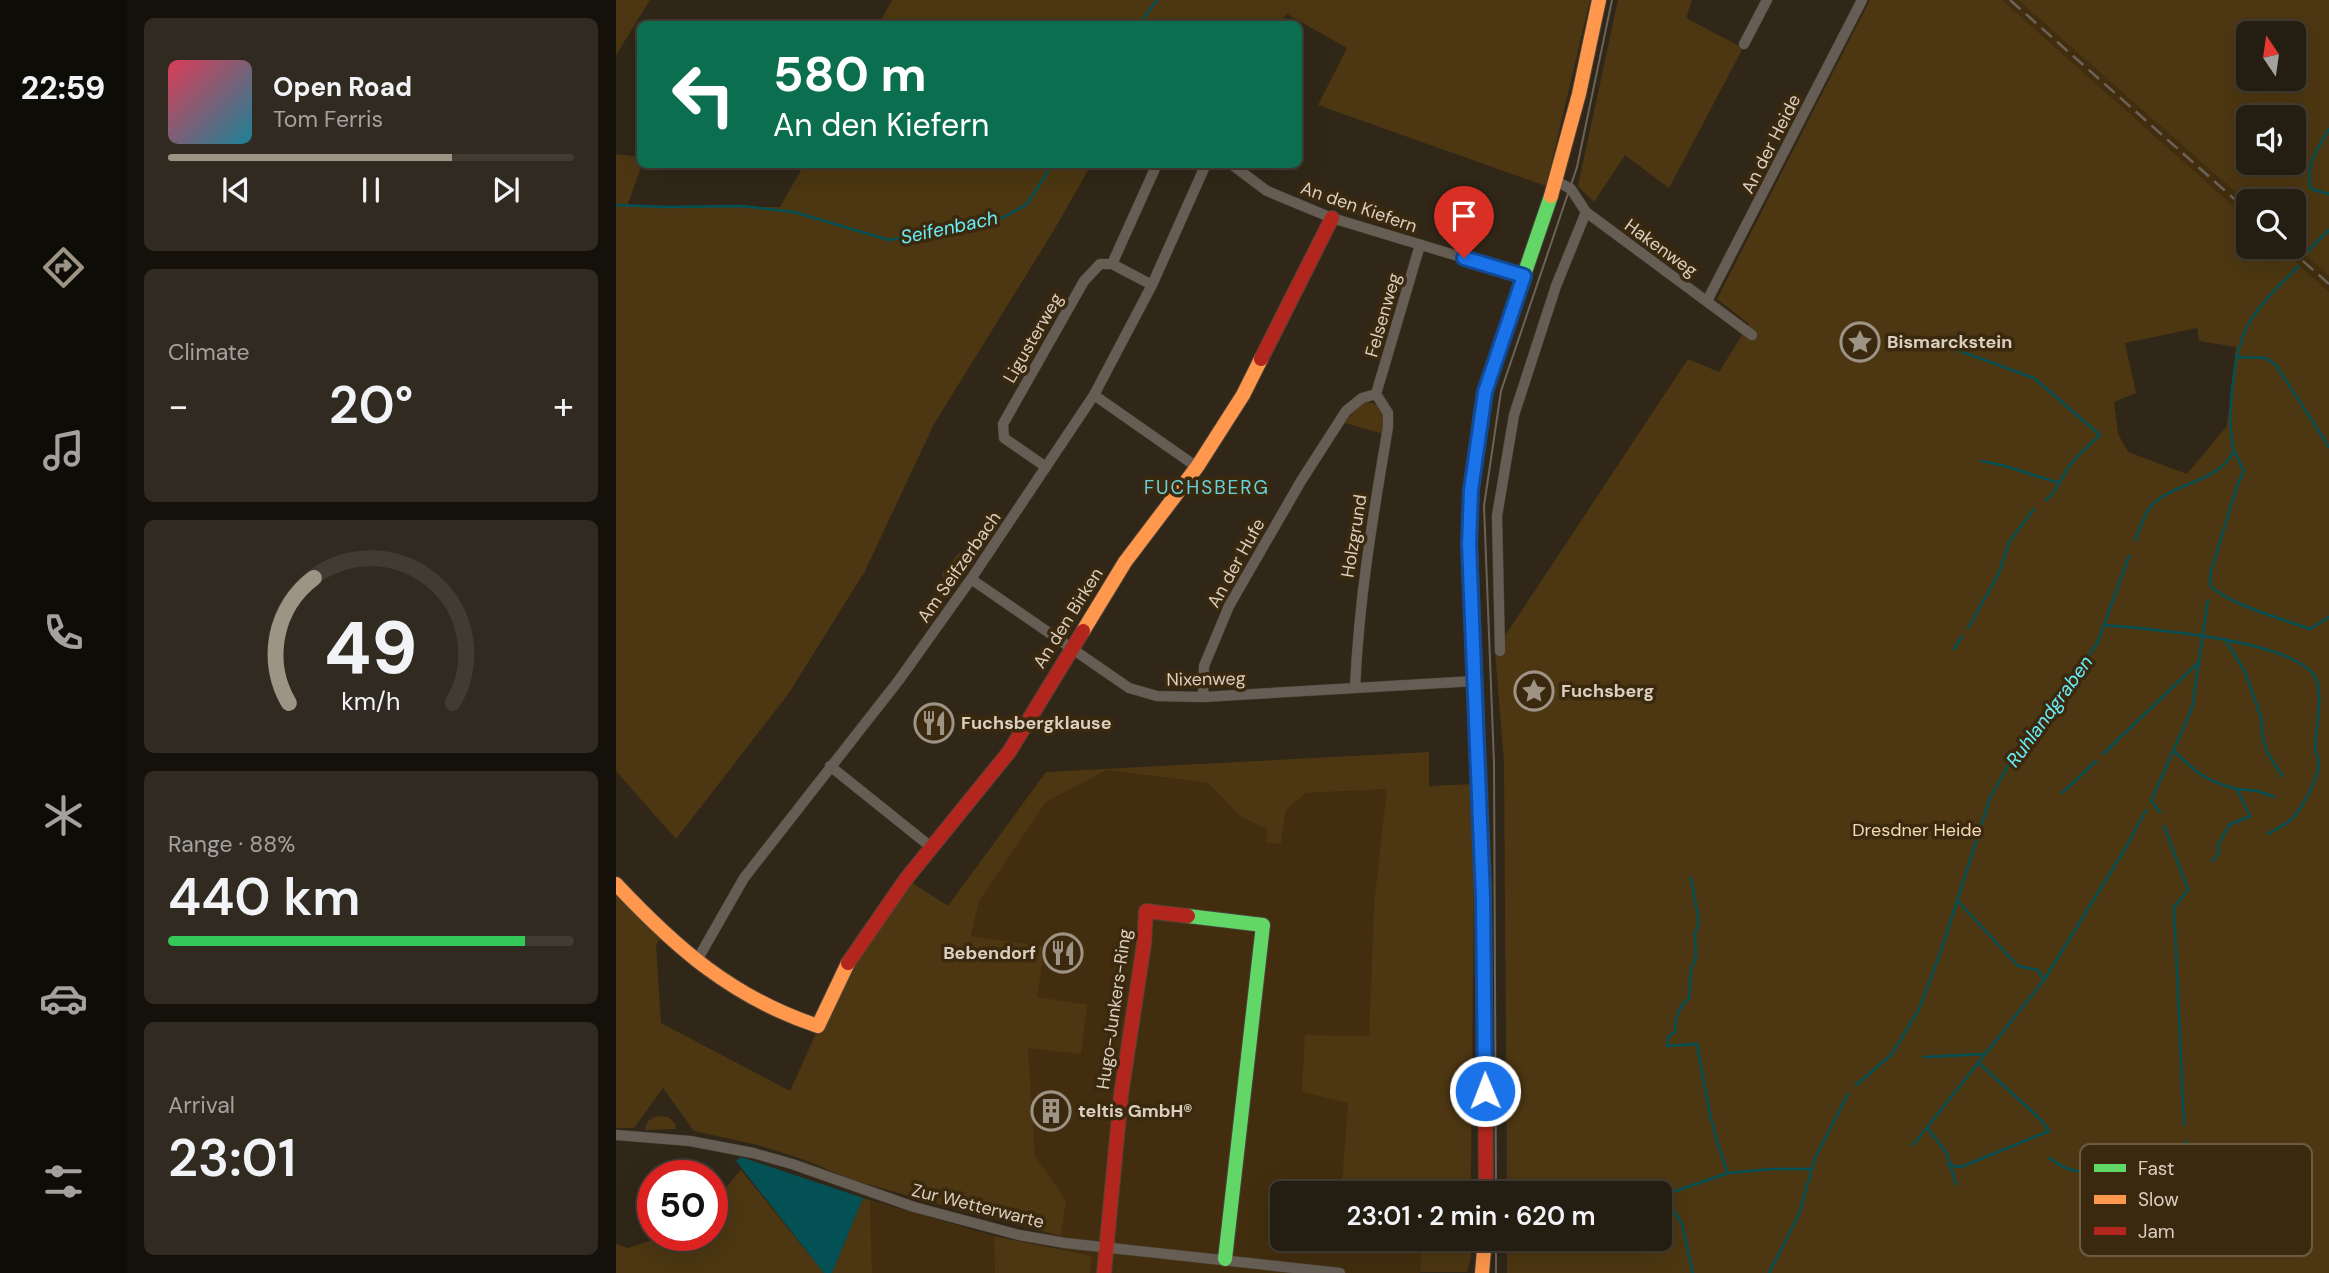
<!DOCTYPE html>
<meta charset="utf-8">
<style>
:root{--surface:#241d12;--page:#302a20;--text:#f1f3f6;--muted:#a3a29f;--line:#413b32;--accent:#9e9485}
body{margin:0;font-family:"DM Sans",sans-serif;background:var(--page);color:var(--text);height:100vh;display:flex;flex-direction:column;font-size:26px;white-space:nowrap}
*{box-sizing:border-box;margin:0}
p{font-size:23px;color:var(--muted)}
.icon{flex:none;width:38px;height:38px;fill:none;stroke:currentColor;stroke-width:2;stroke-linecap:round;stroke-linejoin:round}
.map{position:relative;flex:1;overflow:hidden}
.drawer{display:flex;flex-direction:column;gap:18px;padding:18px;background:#14100a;width:490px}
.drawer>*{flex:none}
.hud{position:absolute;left:21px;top:21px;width:665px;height:147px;border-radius:10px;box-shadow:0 7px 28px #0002,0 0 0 2px var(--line);background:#0b6e4f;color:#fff;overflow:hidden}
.needle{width:46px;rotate:347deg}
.fabs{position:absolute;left:1620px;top:21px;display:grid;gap:14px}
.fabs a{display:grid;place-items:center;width:70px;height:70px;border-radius:10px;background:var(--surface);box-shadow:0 7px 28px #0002,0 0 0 2px var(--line);font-size:35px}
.speed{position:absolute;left:21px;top:1160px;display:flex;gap:14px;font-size:35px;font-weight:700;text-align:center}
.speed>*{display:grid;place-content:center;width:91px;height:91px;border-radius:50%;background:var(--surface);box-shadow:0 7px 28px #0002,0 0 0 2px var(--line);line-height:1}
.speed .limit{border:10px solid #d22;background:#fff;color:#111}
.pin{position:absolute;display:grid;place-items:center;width:60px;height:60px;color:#fff;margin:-72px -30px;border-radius:50% 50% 50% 0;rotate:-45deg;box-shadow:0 0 7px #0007}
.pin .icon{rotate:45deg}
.me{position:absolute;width:77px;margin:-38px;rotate:359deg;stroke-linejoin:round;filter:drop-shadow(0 0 5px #0008)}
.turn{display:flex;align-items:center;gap:24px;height:147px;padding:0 21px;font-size:32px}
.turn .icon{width:91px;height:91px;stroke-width:2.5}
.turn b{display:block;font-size:49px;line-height:60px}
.big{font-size:52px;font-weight:600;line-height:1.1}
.drawer .tile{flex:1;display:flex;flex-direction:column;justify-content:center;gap:10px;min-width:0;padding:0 24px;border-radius:10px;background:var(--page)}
.drawer .dial{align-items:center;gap:0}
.dial svg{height:182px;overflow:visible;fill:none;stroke:var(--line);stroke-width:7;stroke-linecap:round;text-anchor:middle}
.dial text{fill:var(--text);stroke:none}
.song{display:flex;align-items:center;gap:21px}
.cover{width:84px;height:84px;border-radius:10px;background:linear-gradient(135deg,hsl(350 70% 55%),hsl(190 70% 35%))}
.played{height:7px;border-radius:4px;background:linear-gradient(90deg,var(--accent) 70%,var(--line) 70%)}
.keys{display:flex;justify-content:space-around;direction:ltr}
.heat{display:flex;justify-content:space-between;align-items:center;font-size:38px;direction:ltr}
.charge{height:10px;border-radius:5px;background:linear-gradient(90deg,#34c759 88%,var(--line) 0)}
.trip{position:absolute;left:654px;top:1181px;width:402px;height:70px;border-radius:10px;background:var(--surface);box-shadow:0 7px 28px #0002,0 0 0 2px var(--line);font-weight:600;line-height:70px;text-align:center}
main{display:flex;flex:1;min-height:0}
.dock{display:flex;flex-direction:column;width:126px;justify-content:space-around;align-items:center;background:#0e0c07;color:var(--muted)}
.dock .icon{width:49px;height:49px}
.dock .on{color:var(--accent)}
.dock b{font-size:32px;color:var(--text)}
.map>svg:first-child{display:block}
.built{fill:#422e0e}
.green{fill:#4d3712;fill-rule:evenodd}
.water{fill:#045155}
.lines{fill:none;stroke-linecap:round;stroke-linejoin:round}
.stream{stroke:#045155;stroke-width:2.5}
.street-casing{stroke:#4a4338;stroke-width:11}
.fast-casing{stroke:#4a4338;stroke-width:16}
.slow-casing{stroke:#4a4338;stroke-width:16}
.jam-casing{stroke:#4a4338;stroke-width:16}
.street{stroke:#665e54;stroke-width:10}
.fast{stroke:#63d668;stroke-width:14}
.slow{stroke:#ff974d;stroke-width:14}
.jam{stroke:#b3261e;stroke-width:14}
.tram{stroke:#6b6359;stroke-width:2}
.rail{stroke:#6b6359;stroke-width:2.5;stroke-dasharray:14 7;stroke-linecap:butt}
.route-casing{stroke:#114b97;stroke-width:18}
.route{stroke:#1a73e8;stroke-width:12}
.labels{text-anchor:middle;stroke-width:7;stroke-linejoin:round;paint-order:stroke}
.street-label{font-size:18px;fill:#dacfc0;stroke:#3a290e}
.poi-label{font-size:18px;font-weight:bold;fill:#dacfc0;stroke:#3a290e;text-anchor:start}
.park-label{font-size:18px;fill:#f5dab3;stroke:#3a290e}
.water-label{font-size:19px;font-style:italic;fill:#68effa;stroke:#3a290e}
.neighbourhood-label{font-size:19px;letter-spacing:2px;fill:#66d3db;stroke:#3a290e}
.key{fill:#3a290e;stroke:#6a5b43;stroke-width:2}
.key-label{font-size:19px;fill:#dacfc0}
</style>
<main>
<nav class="dock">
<b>22:59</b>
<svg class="icon on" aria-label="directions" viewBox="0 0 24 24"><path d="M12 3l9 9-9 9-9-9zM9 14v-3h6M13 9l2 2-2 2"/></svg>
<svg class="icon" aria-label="music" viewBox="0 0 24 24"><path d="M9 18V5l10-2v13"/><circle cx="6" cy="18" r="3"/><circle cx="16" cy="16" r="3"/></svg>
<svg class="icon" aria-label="phone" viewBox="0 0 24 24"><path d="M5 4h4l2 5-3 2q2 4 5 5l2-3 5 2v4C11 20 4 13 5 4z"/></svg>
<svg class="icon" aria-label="climate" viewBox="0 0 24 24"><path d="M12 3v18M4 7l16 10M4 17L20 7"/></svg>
<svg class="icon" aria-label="car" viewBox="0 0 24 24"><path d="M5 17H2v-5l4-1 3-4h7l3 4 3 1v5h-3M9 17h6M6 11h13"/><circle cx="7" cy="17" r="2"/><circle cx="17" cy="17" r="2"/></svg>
<svg class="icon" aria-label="filters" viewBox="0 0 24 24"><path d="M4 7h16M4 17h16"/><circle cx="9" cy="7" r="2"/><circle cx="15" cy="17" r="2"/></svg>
</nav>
<section class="drawer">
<div class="tile">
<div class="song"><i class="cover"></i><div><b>Open Road</b><p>Tom Ferris</p></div></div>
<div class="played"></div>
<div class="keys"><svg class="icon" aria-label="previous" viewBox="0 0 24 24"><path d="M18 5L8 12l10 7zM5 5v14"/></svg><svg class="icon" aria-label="pause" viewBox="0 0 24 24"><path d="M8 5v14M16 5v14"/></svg><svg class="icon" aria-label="next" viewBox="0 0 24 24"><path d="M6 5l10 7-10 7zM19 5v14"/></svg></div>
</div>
<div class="tile"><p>Climate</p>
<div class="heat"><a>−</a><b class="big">20°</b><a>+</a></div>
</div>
<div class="tile dial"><svg viewBox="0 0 100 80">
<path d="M14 69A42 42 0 1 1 86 69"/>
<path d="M14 69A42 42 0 0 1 25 14" stroke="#9e9485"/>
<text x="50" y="56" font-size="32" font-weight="700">49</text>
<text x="50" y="72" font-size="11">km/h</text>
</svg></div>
<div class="tile"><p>Range · 88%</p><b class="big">440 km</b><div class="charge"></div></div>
<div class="tile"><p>Arrival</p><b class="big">23:01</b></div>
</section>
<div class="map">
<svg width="1713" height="1273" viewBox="0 0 1713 1273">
<rect width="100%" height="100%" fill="#302718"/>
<!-- built -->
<path class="built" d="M 1386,0 L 1402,0 L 1580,157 L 1633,204 L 1633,220 Z
M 1678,245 L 1713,276 L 1713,292 L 1663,247 Z
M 489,770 L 592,783 L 625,817 L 651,829 L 652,843 L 665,844 L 670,810 L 690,793 L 772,789 L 758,904 L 753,1037 L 689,1035 L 732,1103 L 725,1193 L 667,1194 L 667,1239 L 806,1239 L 804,1273 L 474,1273 L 476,1256 L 443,1249 L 450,1200 L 419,1157 L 411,1047 L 421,997 L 355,936 L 363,901 L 430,801 Z
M 254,1200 L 378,1236 L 379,1273 L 256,1273 Z"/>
<!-- green -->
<path class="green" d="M 0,0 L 34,0 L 0,55 Z
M 276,0 L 974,0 L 930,186 L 702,105 L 731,48 L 671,14 L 664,24 L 263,24 Z
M 1002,0 L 1076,0 L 1070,18 L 1127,48 L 1053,188 L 1009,155 L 978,202 L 962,186 Z
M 1254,0 L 1386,0 L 1633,220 L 1633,247 L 1663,247 L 1713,292 L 1713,1273 L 891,1273 L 891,1239 L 1045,1239 L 1045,1194 L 891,1193 L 888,762 L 879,651 L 1072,359 L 1103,372 L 1133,324 L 1101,299 ZM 1581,328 L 1583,341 L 1620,347 L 1611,426 L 1571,474 L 1512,452 L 1502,434 L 1498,402 L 1520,393 L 1509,343 Z
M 1402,0 L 1713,0 L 1713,276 L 1678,245 L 1678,201 L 1633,201 L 1633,204 ZM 1633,33 L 1678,33 L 1678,79 L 1633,79 ZM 1633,117 L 1678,117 L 1678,163 L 1633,163 Z
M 0,154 L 24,157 L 26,165 L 11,206 L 164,207 L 188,165 L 475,165 L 438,230 L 318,424 L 249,571 L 173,693 L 60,839 L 0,771 Z
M 751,402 C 769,404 768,420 767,434 L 729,423 L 742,406 Z
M 343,553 L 358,562 L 348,575 L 343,572 L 335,584 L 327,579 L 326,574 Z
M 813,752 L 813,786 L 859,784 L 855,1174 L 856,1193 L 725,1193 L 732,1103 L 686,1092 L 689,1035 L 753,1036 L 758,904 L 771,789 L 690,793 L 670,810 L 665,844 L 651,843 L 651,829 L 625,817 L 592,783 L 490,770 L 430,802 L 363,901 L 355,936 L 429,947 L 421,997 L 471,1005 L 465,1054 L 412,1048 L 419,1156 L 450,1200 L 445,1236 L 339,1209 L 237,1180 L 189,1160 L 142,1145 L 78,1131 L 47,1088 L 18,1128 L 0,1128 L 0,878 L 48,933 L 40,945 L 45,1023 L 174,1091 L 235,956 L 290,879 L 332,906 L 430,772 Z
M 41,1116 L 52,1117 L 59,1123 L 60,1129 L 30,1130 L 29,1128 L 32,1121 Z
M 125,1170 L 208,1273 L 0,1273 L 0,1244 L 12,1248 L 49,1236 L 96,1236 L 96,1203 Z
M 247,1198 L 254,1200 L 256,1273 L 216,1273 Z
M 378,1236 L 476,1256 L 474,1273 L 379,1273 Z
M 806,1239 L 855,1239 L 855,1259 L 851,1272 L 804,1272 Z"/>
<!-- water -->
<path class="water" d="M 125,1157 L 247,1198 L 216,1273 L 208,1273 L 120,1161 Z"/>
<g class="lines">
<!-- stream -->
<path class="stream" d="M 523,24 L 541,0
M 1713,129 C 1702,148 1688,167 1695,189 L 1713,194
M 0,205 L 51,207 L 125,206 L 178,212 L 273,240 L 386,218 L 410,205 L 437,164
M 1688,255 L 1713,230
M 1322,343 L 1418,378 L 1484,435 C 1473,445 1461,455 1452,468 C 1445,478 1441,492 1430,500
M 1620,357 L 1650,358 L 1660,365 L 1713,447
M 1618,451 L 1628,471 L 1621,486 L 1595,571 L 1594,585 C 1609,603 1669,620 1694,629 L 1713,617
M 1366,461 L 1389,466 L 1443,483
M 1519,540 C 1524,529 1528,513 1536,505 C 1560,481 1601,484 1618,451 C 1610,421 1617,351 1633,323 C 1645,302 1666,283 1683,266
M 1488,625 C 1530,629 1677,639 1699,677 C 1708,693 1700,728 1699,746 C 1699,752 1702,757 1703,762 C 1703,778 1684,814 1671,823 C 1665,827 1658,830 1652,834
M 1352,628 L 1383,573 L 1393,542 L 1418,509
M 1609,639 L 1629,672 L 1645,717 L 1647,739 L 1651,752 L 1666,776
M 1338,649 L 1346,636
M 1558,751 C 1581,773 1589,781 1621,789 L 1634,816 L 1613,825 L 1602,845 L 1603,853 L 1596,861
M 1487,754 L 1583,662
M 1621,789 L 1642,791 L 1658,797
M 1446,793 L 1480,761
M 1544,812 L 1535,801 L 1576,708 L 1592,600
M 1548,826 L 1572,890 L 1558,907 L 1568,1125
M 1075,878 L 1083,922 L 1079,933 L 1080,957 L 1075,969 L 1073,998 C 1062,1008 1059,1017 1059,1032 L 1052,1037 L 1051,1046 L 1081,1044 C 1089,1088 1095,1131 1112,1173
M 1341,900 L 1402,966 L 1422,970 L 1428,980
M 1308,1057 L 1370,1054
M 1240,1085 L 1275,1055 L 1302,1011 L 1325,951 L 1374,798 L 1403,746 L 1481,644 L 1513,556
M 1312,1128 L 1331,1154 L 1340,1184
M 1297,1145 L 1428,980 L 1509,849 L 1530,810
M 1434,1158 C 1461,1182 1492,1169 1525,1167
M 1332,1165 L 1345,1167 L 1433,1131 L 1424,1119 L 1363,1063
M 1544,1165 L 1567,1163 L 1570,1141
M 1048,1195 L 1066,1224 L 1077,1273
M 1045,1196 L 1112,1173 L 1156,1169 L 1195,1169
M 1153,1273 L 1183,1214 L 1199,1158 L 1232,1094"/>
<!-- street casing -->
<g class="street-casing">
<path id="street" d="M 1128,44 L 1151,0
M 615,164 L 651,191 L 716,218 L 908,276
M 940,181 L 955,189 L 970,212 L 1136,335
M 496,264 L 541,164
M 1091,301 L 1246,0
M 760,394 L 804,245
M 478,395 L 581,467
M 430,467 L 388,438 L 387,424 L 468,281 L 484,264 L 496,264 L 536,285
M 355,579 L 513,688 L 541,696 L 587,697 L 859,681
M 884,651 L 881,516 L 898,415 L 940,286 L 970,212
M 739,688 C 743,597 757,516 772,427 L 772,413 L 760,394
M 587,697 L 588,666 L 613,606 L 685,481 L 730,411 L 746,398 L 760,394
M 214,766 L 315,847
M 80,962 L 128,878 L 283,680 L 355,579 L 478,395 L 536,285 L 590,164
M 0,1135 L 74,1141 L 137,1153 L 176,1164 L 298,1207 L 403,1235 L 449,1243 L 724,1273"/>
</g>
<!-- fast casing -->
<g class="fast-casing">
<path id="fast" d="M 868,887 L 854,544 L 855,490 L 868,392 L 935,196
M 572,916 L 647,925 L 609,1259"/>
</g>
<!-- slow casing -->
<g class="slow-casing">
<path id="slow" d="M 935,196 L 963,94 L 983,0
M 467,631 L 509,562 L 581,467 L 627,395 L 645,359
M 0,884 C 60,948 117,998 202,1026 L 232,963
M 866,1273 L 869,1239"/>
</g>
<!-- jam casing -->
<g class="jam-casing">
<path id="jam" d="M 645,359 L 716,218
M 868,887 L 870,1194
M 232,963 L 290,879 L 393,752 L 467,631
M 488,1273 L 505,1095 L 528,944 L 530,911 L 572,916"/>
</g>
<!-- street -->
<use href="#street" class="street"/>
<!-- fast -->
<use href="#fast" class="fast"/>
<!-- slow -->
<use href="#slow" class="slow"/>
<!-- jam -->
<use href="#jam" class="jam"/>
<!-- tram -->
<path class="tram" d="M 880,1194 L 878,763 L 868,506 L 885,391 L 961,167 L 996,0
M 880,1273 L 880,1239"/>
<!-- rail -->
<path class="rail" d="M 1394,0 L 1633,212
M 1671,247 L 1713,284"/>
</g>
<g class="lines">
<!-- route casing -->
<g class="route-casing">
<path id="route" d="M 848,258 L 908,276 L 869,392 L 855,490 L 853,544 L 867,898 L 869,1091"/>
</g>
<!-- route -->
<use href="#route" class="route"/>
</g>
<!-- icons -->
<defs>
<g id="sight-ring" transform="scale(2.0125)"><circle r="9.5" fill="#3a290e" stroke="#9e9485" stroke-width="1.5"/><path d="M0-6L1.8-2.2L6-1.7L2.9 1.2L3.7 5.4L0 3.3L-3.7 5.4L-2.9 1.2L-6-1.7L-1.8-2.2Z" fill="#9e9485"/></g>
<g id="restaurant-ring" transform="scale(2.0125)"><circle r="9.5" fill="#3a290e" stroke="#9e9485" stroke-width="1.5"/><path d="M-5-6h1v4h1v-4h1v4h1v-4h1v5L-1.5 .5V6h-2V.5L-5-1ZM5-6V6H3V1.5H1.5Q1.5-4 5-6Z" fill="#9e9485"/></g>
<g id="building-ring" transform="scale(2.0125)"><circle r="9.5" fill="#3a290e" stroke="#9e9485" stroke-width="1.5"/><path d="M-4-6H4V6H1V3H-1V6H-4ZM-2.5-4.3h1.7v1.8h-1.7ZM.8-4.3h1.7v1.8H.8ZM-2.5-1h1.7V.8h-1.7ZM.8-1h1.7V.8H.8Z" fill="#9e9485"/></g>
</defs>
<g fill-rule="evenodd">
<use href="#sight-ring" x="1244" y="342"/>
<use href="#sight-ring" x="918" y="691"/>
<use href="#restaurant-ring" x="318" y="723"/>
<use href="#restaurant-ring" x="447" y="953"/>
<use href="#building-ring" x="435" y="1111"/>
</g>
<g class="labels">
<!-- street labels -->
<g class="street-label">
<text transform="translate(1155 144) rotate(-63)" y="6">An der Heide</text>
<text transform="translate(743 207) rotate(19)" y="6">An den Kiefern</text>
<text transform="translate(1045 248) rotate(36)" y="6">Hakenweg</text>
<text transform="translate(767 315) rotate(-74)" y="6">Felsenweg</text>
<text transform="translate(417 338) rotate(-60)" y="6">Ligusterweg</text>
<text transform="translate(738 536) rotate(-81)" y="6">Holzgrund</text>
<text transform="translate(620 563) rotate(-61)" y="6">An der Hufe</text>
<text transform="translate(343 567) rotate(-55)" y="6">Am Seifzerbach</text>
<text transform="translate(452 618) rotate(-58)" y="6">An den Birken</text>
<text transform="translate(590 679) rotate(-1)" y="6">Nixenweg</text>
<text transform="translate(498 1009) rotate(-82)" y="6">Hugo-Junkers-Ring</text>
<text transform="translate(362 1206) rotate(14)" y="6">Zur Wetterwarte</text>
</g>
<!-- poi labels -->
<g class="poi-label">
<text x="1271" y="348">Bismarckstein</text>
<text x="945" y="697">Fuchsberg</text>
<text x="345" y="729">Fuchsbergklause</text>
<text x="420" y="959" text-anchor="end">Bebendorf</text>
<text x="462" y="1117">teltis GmbH®</text>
</g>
<!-- park labels -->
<g class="park-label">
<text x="1301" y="836">Dresdner Heide</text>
</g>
<!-- water labels -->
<g class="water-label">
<text transform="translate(333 227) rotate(-12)" y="7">Seifenbach</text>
<text transform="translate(1433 711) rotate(-54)" y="7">Ruhlandgraben</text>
</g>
<!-- neighbourhood labels -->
<g class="neighbourhood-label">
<text x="591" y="494">FUCHSBERG</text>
</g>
</g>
<!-- legend -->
<rect x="1464" y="1144" width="232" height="112" rx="10" class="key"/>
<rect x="1478" y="1164" width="32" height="8" fill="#63d668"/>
<rect x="1478" y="1195" width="32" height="9" fill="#ff974d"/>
<rect x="1478" y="1227" width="32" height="8" fill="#b3261e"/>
<g class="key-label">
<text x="1522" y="1175">Fast</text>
<text x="1522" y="1206">Slow</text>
<text x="1522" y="1238">Jam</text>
</g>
</svg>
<div class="fabs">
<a><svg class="needle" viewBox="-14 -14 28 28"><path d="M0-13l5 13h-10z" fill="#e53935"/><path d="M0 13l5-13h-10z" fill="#a3a29f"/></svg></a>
<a><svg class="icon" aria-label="sound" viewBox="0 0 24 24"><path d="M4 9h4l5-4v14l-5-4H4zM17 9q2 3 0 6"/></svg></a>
<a><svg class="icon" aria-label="search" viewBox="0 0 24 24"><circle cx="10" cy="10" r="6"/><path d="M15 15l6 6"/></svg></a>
</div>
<div class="speed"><div class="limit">50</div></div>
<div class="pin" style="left:848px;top:258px;background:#d93025"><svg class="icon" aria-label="arrive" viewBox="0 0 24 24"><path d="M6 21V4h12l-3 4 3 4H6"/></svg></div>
<svg class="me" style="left:869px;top:1091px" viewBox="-20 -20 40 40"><circle r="17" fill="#1a73e8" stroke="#fff" stroke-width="3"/><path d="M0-11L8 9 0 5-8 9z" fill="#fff"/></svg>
<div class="trip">23:01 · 2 min · 620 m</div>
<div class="hud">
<div class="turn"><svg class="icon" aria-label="left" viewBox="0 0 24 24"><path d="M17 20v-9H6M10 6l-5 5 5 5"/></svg><div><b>580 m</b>An den Kiefern</div></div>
</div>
</div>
</main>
